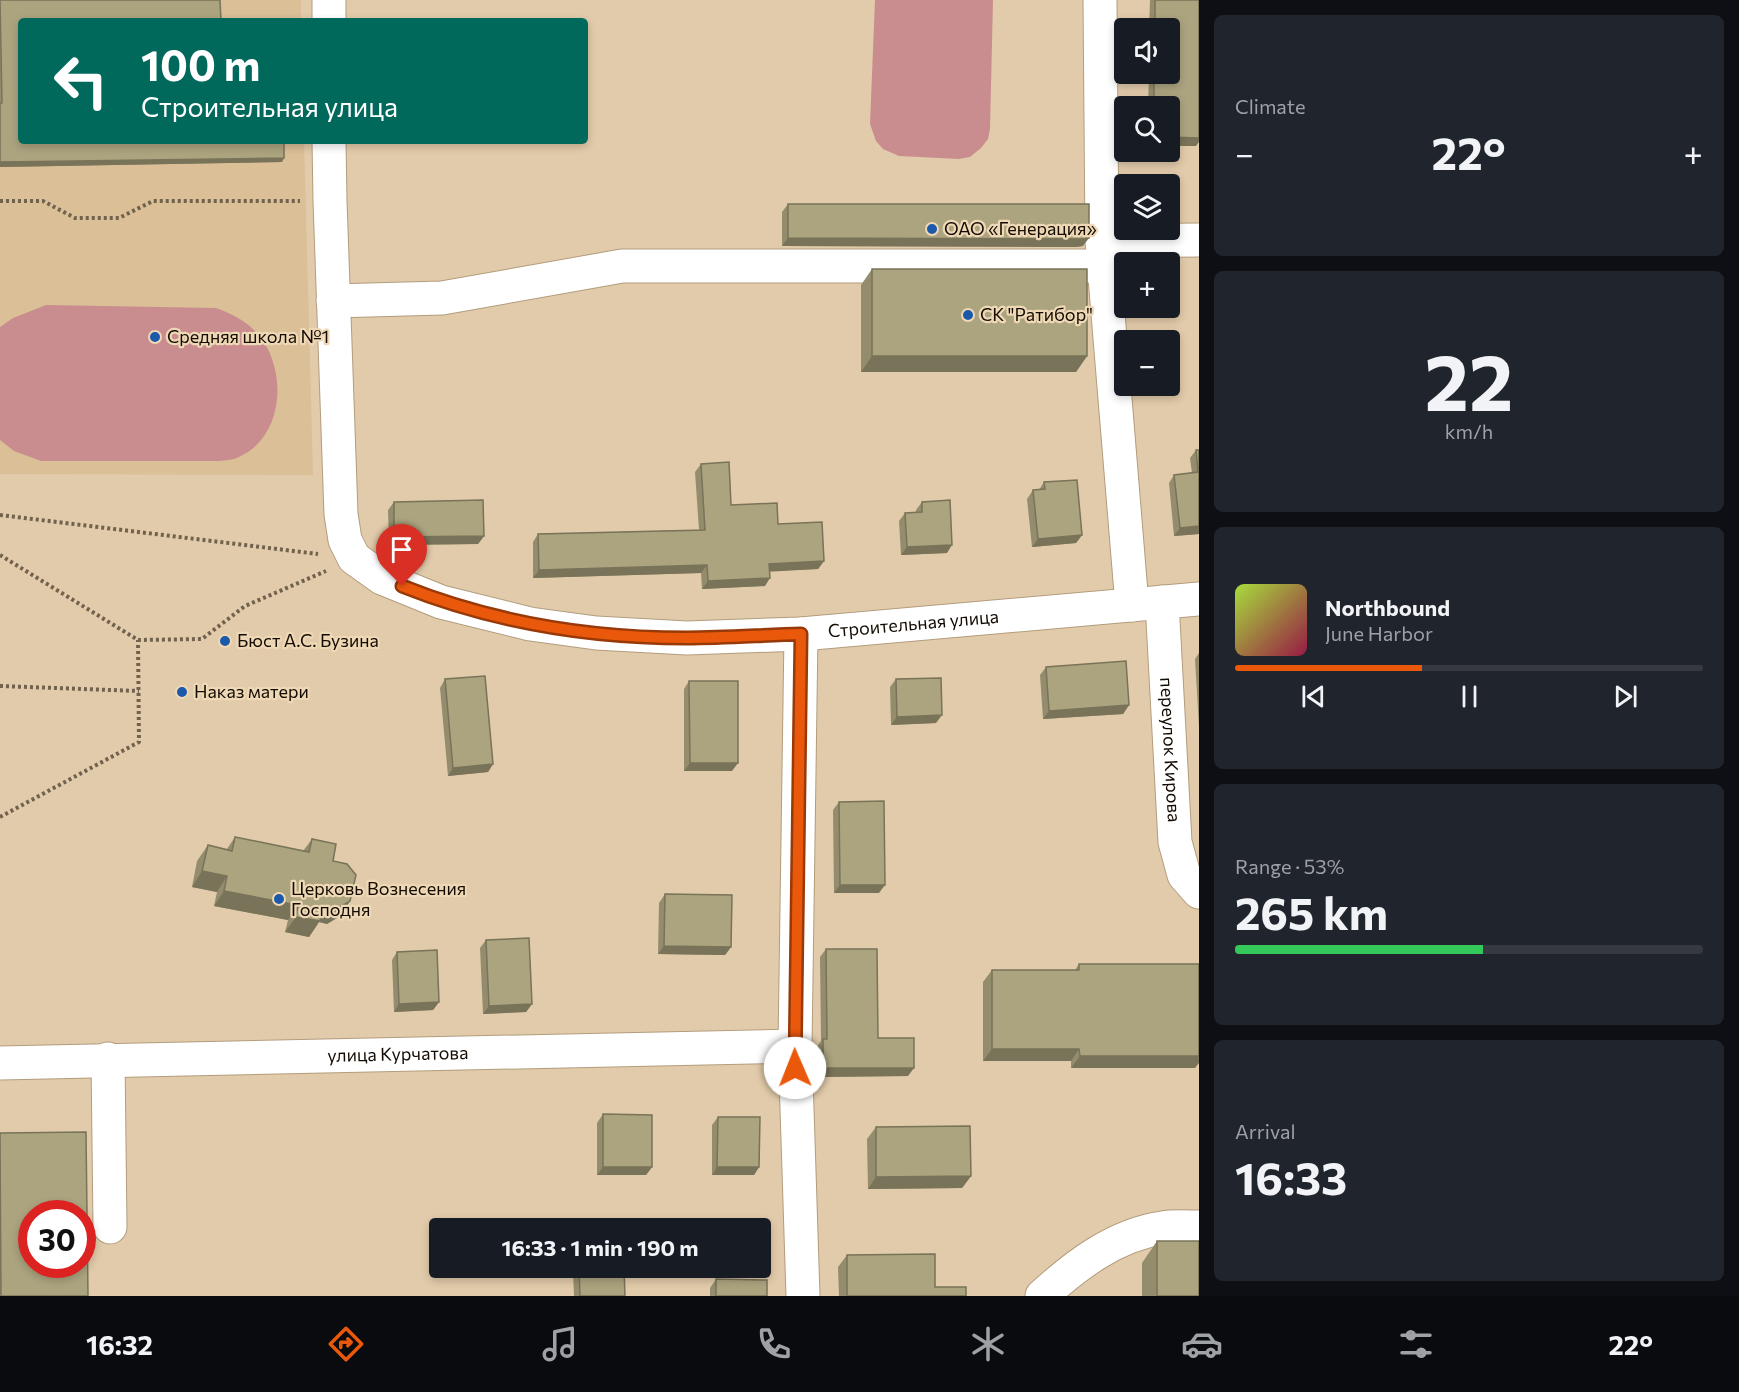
<!DOCTYPE html>
<meta charset="utf-8">
<style>
:root{--surface:#171b24;--page:#20242c;--text:#f1f3f6;--muted:#9ea1a6;--line:#363941;--accent:#ea580c}
body{margin:0;font-family:Commissioner,sans-serif;background:var(--page);color:var(--text);height:100vh;display:flex;flex-direction:column;font-size:22px;white-space:nowrap}
*{box-sizing:border-box;margin:0}
p{font-size:20px;color:var(--muted)}
.icon{flex:none;width:33px;height:33px;fill:none;stroke:currentColor;stroke-width:2;stroke-linecap:round;stroke-linejoin:round}
.map{position:relative;flex:1;overflow:hidden}
.panel{display:flex;flex-direction:column;gap:15px;padding:15px;background:#0d0f14;width:540px}
.panel>*{flex:none}
.banner{position:absolute;left:18px;top:18px;width:570px;height:126px;border-radius:6px;box-shadow:0 3px 9px #0003;background:#00695c;color:#fff;overflow:hidden}
.fabs{position:absolute;left:1114px;top:18px;display:grid;gap:12px}
.fabs a{display:grid;place-items:center;width:66px;height:66px;border-radius:6px;background:var(--surface);box-shadow:0 3px 9px #0003;font-size:30px}
.speed{position:absolute;left:18px;top:1200px;display:flex;gap:12px;font-size:30px;font-weight:700;text-align:center}
.speed>*{display:grid;place-content:center;width:78px;height:78px;border-radius:50%;background:var(--surface);box-shadow:0 3px 9px #0003;line-height:1}
.speed .limit{border:9px solid #d22;background:#fff;color:#111}
.pin{position:absolute;display:grid;place-items:center;width:51px;height:51px;color:#fff;margin:-62px -26px;border-radius:50% 50% 50% 0;rotate:-45deg;box-shadow:0 0 6px #0007}
.pin .icon{rotate:45deg}
.me{position:absolute;width:66px;margin:-33px;rotate:359deg;stroke-linejoin:round;filter:drop-shadow(0 0 4px #0008)}
.turn{display:flex;align-items:center;gap:21px;height:126px;padding:0 24px;font-size:27px}
.turn .icon{width:78px;height:78px;stroke-width:2.5}
.turn b{display:block;font-size:42px;line-height:51px}
.big{font-size:45px;font-weight:700;line-height:1.1}
.panel .widget{flex:1;display:flex;flex-direction:column;justify-content:center;gap:9px;min-width:0;padding:0 21px;border-radius:9px;background:var(--page)}
.panel .dial{align-items:center;gap:0}
.dial b{font-size:78px;line-height:1}
.song{display:flex;align-items:center;gap:18px}
.cover{width:72px;height:72px;border-radius:9px;background:linear-gradient(135deg,hsl(80 70% 55%),hsl(340 70% 35%))}
.played{height:6px;border-radius:3px;background:linear-gradient(90deg,var(--accent) 40%,var(--line) 40%)}
.keys{display:flex;justify-content:space-around;direction:ltr}
.heat{display:flex;justify-content:space-between;align-items:center;font-size:33px;direction:ltr}
.charge{height:9px;border-radius:4px;background:linear-gradient(90deg,#34c759 53%,var(--line) 0)}
.trip{position:absolute;left:429px;top:1218px;width:342px;height:60px;border-radius:6px;background:var(--surface);box-shadow:0 3px 9px #0003;font-weight:700;line-height:60px;text-align:center}
.tabs{display:flex;height:96px;justify-content:space-around;align-items:center;background:#090b0e;color:var(--muted)}
.tabs .icon{width:42px;height:42px}
.tabs .on{color:var(--accent)}
.tabs b{font-size:27px;color:var(--text)}
main{display:flex;flex:1;min-height:0}
.map>svg:first-child{display:block}
.built{fill:#dabf97}
.green{fill:#ca8d8f}
.lines{fill:none;stroke-linecap:round;stroke-linejoin:round}
.minor-casing{stroke:#b29d7d;stroke-width:35}
.path{stroke:#71624e;stroke-width:4;stroke-dasharray:3 3;stroke-linecap:butt}
.minor{stroke:#fff;stroke-width:33}
.wall{fill:#948d6d}
.shaded-wall{fill:#787359}
.building{fill:#aca47f;stroke:#787359;stroke-width:1.5;fill-rule:evenodd}
.route-casing{stroke:#983908;stroke-width:15}
.route{stroke:#ea580c;stroke-width:10}
.poi-dot{fill:#1b59aa;stroke:#efd8b6;stroke-width:2}
.labels{text-anchor:middle;stroke-width:4.5;stroke-linejoin:round;paint-order:stroke}
.poi-label{font-size:18px;fill:#140c03;stroke:#efd8b6;text-anchor:start}
.street-label{font-size:18px;fill:#140c03;stroke:#efd8b6}
</style>
<main>
<div class="map">
<svg width="1199" height="1296" viewBox="0 0 1199 1296">
<rect width="100%" height="100%" fill="#e2cbaa"/>
<!-- built -->
<path class="built" d="M 0,0 L 301,0 L 301,21 L 21,21 L 21,141 L 304,141 L 313,475 L 0,474 Z"/>
<!-- green -->
<path class="green" d="M 875,0 L 993,0 L 990,129 L 988,139 L 981,148 L 970,157 L 959,159 L 899,156 L 883,149 L 876,141 L 870,124 Z
M 46,305 L 216,308 C 234,314 253,325 264,342 C 287,379 282,439 237,458 C 232,460 225,460 219,461 L 41,461 L 14,451 L 0,440 L 0,327 L 13,318 Z"/>
<g class="lines">
<!-- minor casing -->
<g class="minor-casing">
<g id="minor">
<path d="M 329,0 L 329,21"/>
<path d="M 1100,0 L 1102,241 L 1132,605"/>
<path id="s1" d="M 329,141 L 330,201 L 341,514 L 345,540 L 354,558 L 382,578 L 441,602 L 530,624 L 596,633 L 687,638 L 801,634 L 1199,599"/>
<path d="M 1102,241 L 1199,240"/>
<path d="M 333,301 L 442,298 L 622,266 L 1104,266"/>
<path id="s2" d="M 1162,602 L 1175,842 L 1184,875 L 1199,892"/>
<path d="M 801,634 L 795,1046 L 803,1296"/>
<path d="M 108,1059 L 110,1227"/>
<path id="s3" d="M 0,1063 L 795,1046"/>
<path d="M 1042,1296 C 1076,1265 1115,1235 1162,1228 C 1174,1226 1187,1227 1199,1227"/>
</g>
</g>
<!-- path -->
<path class="path" d="M 0,201 L 43,201 L 75,218 L 119,218 L 153,201 L 300,201
M 0,515 L 318,554
M 0,555 L 138,640 L 202,639 L 245,606 L 326,571
M 0,686 L 139,691
M 0,817 L 139,742 L 138,640"/>
<!-- minor -->
<use href="#minor" class="minor"/>
</g>
<!-- wall -->
<path class="wall" d="M 0,0 L 21,21 L 21,141 L 282,162 L 0,167 Z
M 1150,0 L 1199,0 L 1196,146 L 1170,106 L 1148,106 L 1149,74 L 1170,74 L 1170,28 L 1149,28 Z
M 788,204 L 1083,246 L 1076,247 L 782,246 L 782,212 Z
M 872,269 L 1087,356 L 1076,372 L 861,372 L 861,285 Z
M 1196,450 L 1199,450 L 1199,534 L 1174,536 L 1169,483 L 1174,475 L 1192,473 L 1190,458 Z
M 701,464 L 731,505 L 778,524 L 824,561 L 818,569 L 770,571 L 765,586 L 702,589 L 701,573 L 533,578 L 533,542 L 538,534 L 699,530 L 695,472 Z
M 1044,482 L 1082,535 L 1076,543 L 1032,547 L 1027,499 L 1033,490 L 1039,490 Z
M 394,502 L 484,536 L 478,544 L 389,545 L 388,510 Z
M 922,502 L 947,553 L 901,555 L 899,521 L 905,513 L 916,512 L 916,510 Z
M 1199,653 L 1199,727 L 1195,659 Z
M 1046,667 L 1129,705 L 1123,714 L 1043,719 L 1040,675 Z
M 445,679 L 493,764 L 488,772 L 448,776 L 440,688 Z
M 896,679 L 936,723 L 891,725 L 890,687 Z
M 689,681 L 732,771 L 684,771 L 684,689 Z
M 839,802 L 879,893 L 834,893 L 833,810 Z
M 235,837 L 303,851 L 312,839 L 333,861 L 350,901 L 340,916 L 327,924 L 319,922 L 309,937 L 285,932 L 288,920 L 214,906 L 217,892 L 192,887 L 197,861 L 208,845 L 227,849 Z
M 665,894 L 731,947 L 725,955 L 658,954 L 659,903 Z
M 486,940 L 532,1004 L 526,1012 L 483,1014 L 480,948 Z
M 826,949 L 878,1038 L 908,1076 L 817,1077 L 817,1047 L 821,1041 L 820,957 Z
M 397,952 L 439,1002 L 433,1010 L 394,1012 L 392,960 Z
M 1079,964 L 1195,1068 L 1071,1068 L 1071,1061 L 983,1061 L 983,982 L 992,970 L 1075,970 Z
M 603,1114 L 652,1167 L 646,1175 L 597,1175 L 597,1123 Z
M 718,1117 L 759,1167 L 754,1175 L 712,1175 L 712,1125 Z
M 876,1127 L 971,1176 L 962,1188 L 868,1189 L 867,1139 Z
M 0,1133 L 88,1296 L 0,1296 Z
M 1157,1241 L 1199,1296 L 1142,1296 L 1142,1263 Z
M 847,1255 L 935,1287 L 966,1296 L 839,1296 L 838,1267 Z
M 577,1268 L 579,1268 L 625,1296 L 574,1296 L 573,1272 Z
M 716,1279 L 767,1296 L 710,1296 L 710,1288 Z"/>
<!-- shaded-wall -->
<path class="shaded-wall" d="M 1170,137 L 1199,138 L 1199,142 L 1196,146 L 1170,146 Z
M 284,158 L 282,162 L 0,167 L 0,162 Z
M 788,238 L 1089,238 L 1083,246 L 1076,247 L 782,246 Z
M 872,356 L 1087,356 L 1076,372 L 861,372 Z
M 1199,526 L 1199,534 L 1174,536 L 1180,528 Z
M 1082,535 L 1076,543 L 1032,547 L 1038,539 Z
M 484,536 L 478,544 L 389,545 L 394,537 Z
M 952,545 L 947,553 L 901,555 L 907,547 Z
M 824,561 L 818,569 L 764,572 L 769,564 Z
M 707,565 L 701,573 L 533,578 L 539,570 Z
M 770,578 L 765,586 L 702,589 L 708,581 Z
M 1129,705 L 1123,714 L 1043,719 L 1049,711 Z
M 942,715 L 936,723 L 891,725 L 897,717 Z
M 690,763 L 738,763 L 732,771 L 684,771 Z
M 493,764 L 488,772 L 448,776 L 453,768 Z
M 202,871 L 227,876 L 217,892 L 192,887 Z
M 840,885 L 885,885 L 879,893 L 834,893 Z
M 224,891 L 298,905 L 288,920 L 214,906 Z
M 350,901 L 340,916 L 327,924 L 319,922 L 309,937 L 285,932 L 296,917 L 324,906 Z
M 664,946 L 731,947 L 725,955 L 658,954 Z
M 439,1002 L 433,1010 L 394,1012 L 399,1004 Z
M 532,1004 L 526,1012 L 483,1014 L 489,1006 Z
M 992,1049 L 1079,1049 L 1071,1061 L 983,1061 Z
M 1080,1056 L 1199,1056 L 1199,1063 L 1195,1068 L 1071,1068 Z
M 823,1068 L 914,1068 L 908,1076 L 817,1077 Z
M 603,1167 L 652,1167 L 646,1175 L 597,1175 Z
M 717,1167 L 759,1167 L 754,1175 L 712,1175 Z
M 971,1176 L 962,1188 L 868,1189 L 876,1177 Z"/>
<!-- building -->
<path class="building" d="M 0,0 L 220,0 L 221,21 L 21,21 L 21,141 L 284,141 L 284,158 L 0,162 L 0,103 L 2,103 Z
M 1155,0 L 1199,0 L 1199,138 L 1170,137 L 1170,106 L 1154,106 L 1154,74 L 1170,74 L 1170,28 L 1155,28 Z
M 788,204 L 1089,204 L 1089,238 L 1082,239 L 788,238 Z
M 872,269 L 1087,269 L 1087,356 L 872,356 Z
M 1196,450 L 1199,450 L 1199,526 L 1180,528 L 1174,475 L 1198,472 Z
M 729,462 L 731,505 L 777,503 L 778,524 L 822,522 L 824,561 L 769,564 L 770,578 L 708,581 L 707,565 L 539,570 L 538,534 L 705,530 L 701,464 Z
M 1077,480 L 1082,535 L 1038,539 L 1033,490 L 1045,489 L 1044,482 Z
M 483,500 L 484,536 L 394,537 L 394,502 Z
M 950,500 L 952,545 L 907,547 L 905,513 L 922,512 L 922,502 Z
M 1126,661 L 1129,705 L 1049,711 L 1046,667 Z
M 485,676 L 493,764 L 453,768 L 445,679 Z
M 941,678 L 942,715 L 897,717 L 896,679 Z
M 689,681 L 738,681 L 738,763 L 690,763 Z
M 884,801 L 885,885 L 840,885 L 839,802 Z
M 235,837 L 309,852 L 312,839 L 336,844 L 333,861 L 347,864 L 356,875 L 350,901 L 337,909 L 324,906 L 320,921 L 296,917 L 298,905 L 224,891 L 227,876 L 202,871 L 208,845 L 232,851 Z
M 665,894 L 732,895 L 731,947 L 664,946 Z
M 529,938 L 532,1004 L 489,1006 L 486,940 Z
M 826,949 L 877,949 L 878,1038 L 914,1038 L 914,1068 L 823,1068 L 823,1039 L 827,1039 Z
M 437,950 L 439,1002 L 399,1004 L 397,952 Z
M 1079,964 L 1199,964 L 1199,1056 L 1080,1056 L 1079,1049 L 992,1049 L 992,970 L 1079,970 Z
M 603,1114 L 652,1115 L 652,1167 L 603,1167 Z
M 718,1117 L 760,1117 L 759,1167 L 717,1167 Z
M 970,1126 L 971,1176 L 876,1177 L 876,1127 Z
M 86,1132 L 88,1296 L 1,1296 L 0,1133 ZM 32,1214 L 82,1214 L 82,1264 L 32,1264 Z
M 1157,1241 L 1199,1241 L 1199,1296 L 1157,1296 Z
M 935,1254 L 935,1287 L 966,1287 L 966,1296 L 847,1296 L 847,1255 Z
M 579,1268 L 624,1268 L 625,1296 L 580,1296 Z
M 716,1279 L 767,1280 L 767,1296 L 716,1296 Z"/>
<g class="lines">
<!-- route casing -->
<g class="route-casing">
<path id="route" d="M 402,586 C 492,622 591,638 687,638 C 725,638 763,635 801,634 L 795,1068"/>
</g>
<!-- route -->
<use href="#route" class="route"/>
</g>
<!-- markers -->
<g class="poi-dot">
<circle cx="932" cy="229" r="6"/>
<circle cx="968" cy="315" r="6"/>
<circle cx="155" cy="337" r="6"/>
<circle cx="225" cy="641" r="6"/>
<circle cx="182" cy="692" r="6"/>
<circle cx="279" cy="899" r="6"/>
</g>
<g class="labels">
<!-- poi labels -->
<g class="poi-label">
<text x="944" y="235">ОАО «Генерация»</text>
<text x="980" y="321">СК "Ратибор"</text>
<text x="167" y="343">Средняя школа №1</text>
<text x="237" y="647">Бюст А.С. Бузина</text>
<text x="194" y="698">Наказ матери</text>
<text x="291" y="895">Церковь Вознесения<tspan x="291" dy="21">Господня</tspan></text>
</g>
<!-- street labels -->
<g class="street-label">
<text dy="6" stroke="none"><textPath href="#s1" startOffset="994">Строительная улица</textPath></text>
<text dy="6" stroke="none"><textPath href="#s2" startOffset="148">переулок Кирова</textPath></text>
<text dy="6" stroke="none"><textPath href="#s3" startOffset="398">улица Курчатова</textPath></text>
</g>
</g>
</svg>
<div class="fabs">
<a><svg class="icon" aria-label="sound" viewBox="0 0 24 24"><path d="M4 9h4l5-4v14l-5-4H4zM17 9q2 3 0 6"/></svg></a>
<a><svg class="icon" aria-label="search" viewBox="0 0 24 24"><circle cx="10" cy="10" r="6"/><path d="M15 15l6 6"/></svg></a>
<a><svg class="icon" aria-label="layers" viewBox="0 0 24 24"><path d="M12 4l9 5-9 5-9-5zM3 14l9 5 9-5"/></svg></a>
<a>+</a>
<a>−</a>
</div>
<div class="speed"><div class="limit">30</div></div>
<div class="pin" style="left:402px;top:586px;background:#d93025"><svg class="icon" aria-label="arrive" viewBox="0 0 24 24"><path d="M6 21V4h12l-3 4 3 4H6"/></svg></div>
<svg class="me" style="left:795px;top:1068px" viewBox="-20 -20 40 40"><circle r="19" fill="#fff"/><path d="M0-13L10 11 0 6-10 11z" fill="#ea580c"/></svg>
<div class="trip">16:33 · 1 min · 190 m</div>
<div class="banner">
<div class="turn"><svg class="icon" aria-label="left" viewBox="0 0 24 24"><path d="M17 20v-9H6M10 6l-5 5 5 5"/></svg><div><b>100 m</b>Строительная улица</div></div>
</div>
</div>
<section class="panel">
<div class="widget"><p>Climate</p>
<div class="heat"><a>−</a><b class="big">22°</b><a>+</a></div>
</div>
<div class="widget dial"><b>22</b><p>km/h</p></div>
<div class="widget">
<div class="song"><i class="cover"></i><div><b>Northbound</b><p>June Harbor</p></div></div>
<div class="played"></div>
<div class="keys"><svg class="icon" aria-label="previous" viewBox="0 0 24 24"><path d="M18 5L8 12l10 7zM5 5v14"/></svg><svg class="icon" aria-label="pause" viewBox="0 0 24 24"><path d="M8 5v14M16 5v14"/></svg><svg class="icon" aria-label="next" viewBox="0 0 24 24"><path d="M6 5l10 7-10 7zM19 5v14"/></svg></div>
</div>
<div class="widget"><p>Range · 53%</p><b class="big">265 km</b><div class="charge"></div></div>
<div class="widget"><p>Arrival</p><b class="big">16:33</b></div>
</section>
</main>
<nav class="tabs">
<b>16:32</b>
<svg class="icon on" aria-label="directions" viewBox="0 0 24 24"><path d="M12 3l9 9-9 9-9-9zM9 14v-3h6M13 9l2 2-2 2"/></svg>
<svg class="icon" aria-label="music" viewBox="0 0 24 24"><path d="M9 18V5l10-2v13"/><circle cx="6" cy="18" r="3"/><circle cx="16" cy="16" r="3"/></svg>
<svg class="icon" aria-label="phone" viewBox="0 0 24 24"><path d="M5 4h4l2 5-3 2q2 4 5 5l2-3 5 2v4C11 20 4 13 5 4z"/></svg>
<svg class="icon" aria-label="climate" viewBox="0 0 24 24"><path d="M12 3v18M4 7l16 10M4 17L20 7"/></svg>
<svg class="icon" aria-label="car" viewBox="0 0 24 24"><path d="M5 17H2v-5l4-1 3-4h7l3 4 3 1v5h-3M9 17h6M6 11h13"/><circle cx="7" cy="17" r="2"/><circle cx="17" cy="17" r="2"/></svg>
<svg class="icon" aria-label="filters" viewBox="0 0 24 24"><path d="M4 7h16M4 17h16"/><circle cx="9" cy="7" r="2"/><circle cx="15" cy="17" r="2"/></svg>
<b>22°</b>
</nav>
